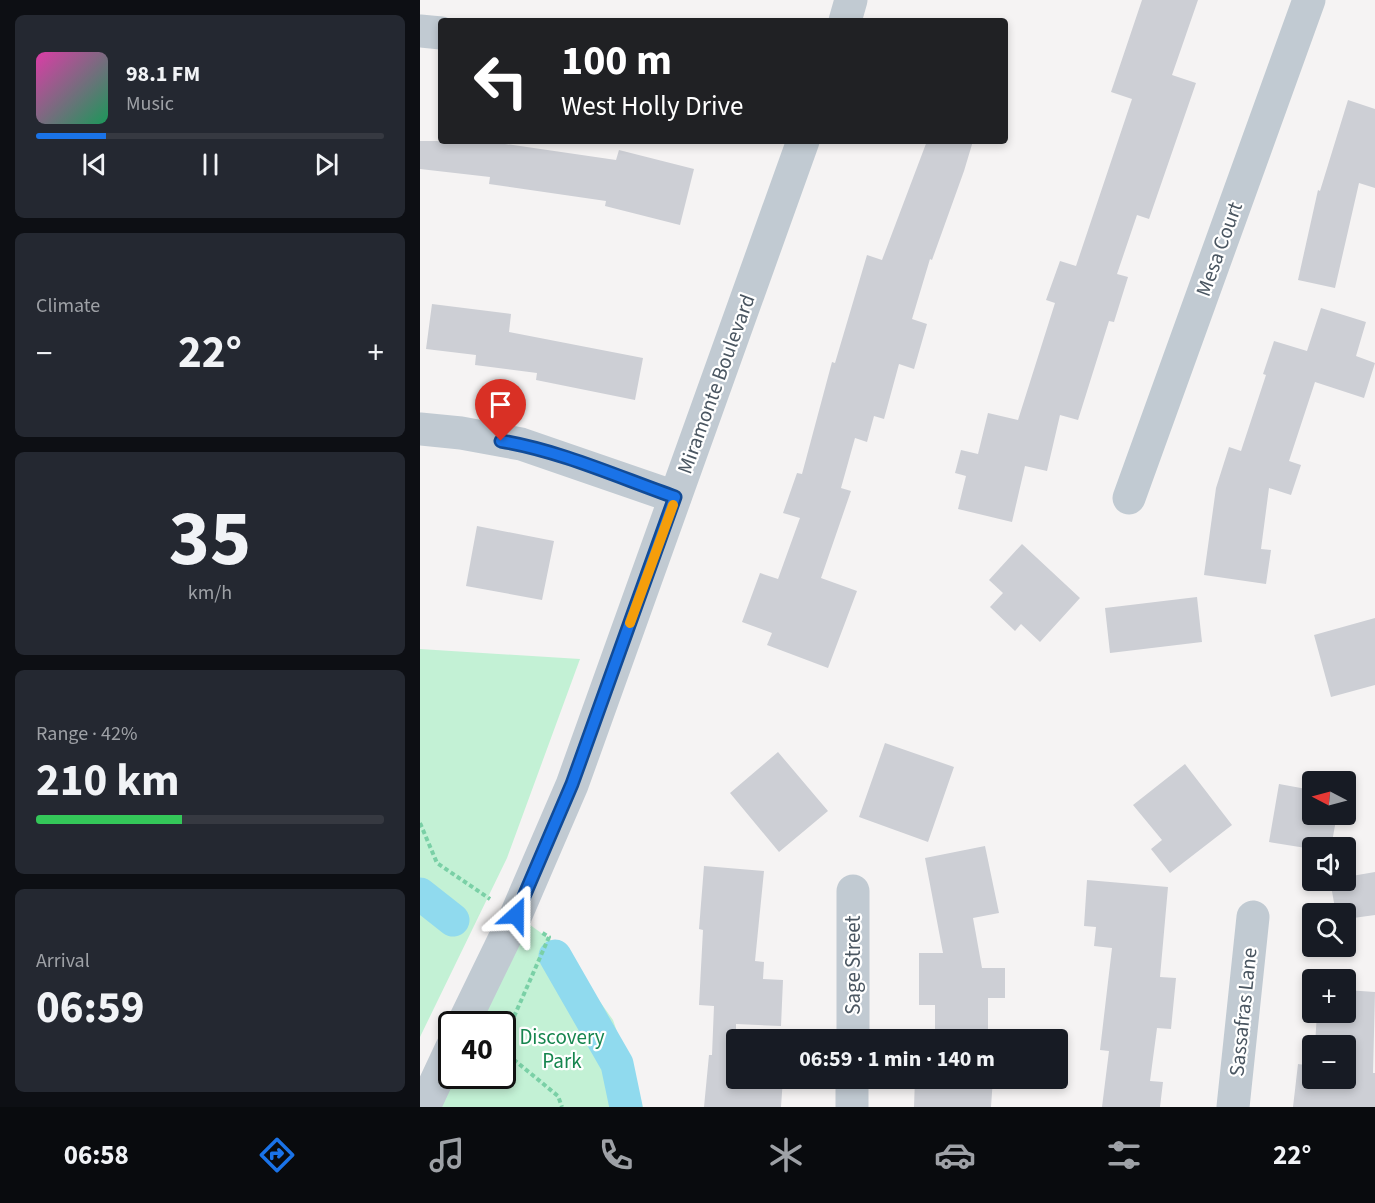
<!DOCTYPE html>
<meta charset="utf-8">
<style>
:root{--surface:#171b24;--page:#242831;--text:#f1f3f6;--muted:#9ea1a6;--line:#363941;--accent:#1a73e8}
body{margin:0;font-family:"Source Sans 3",sans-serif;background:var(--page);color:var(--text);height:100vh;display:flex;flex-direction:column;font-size:22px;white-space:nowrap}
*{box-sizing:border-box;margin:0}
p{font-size:20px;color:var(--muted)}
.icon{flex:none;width:33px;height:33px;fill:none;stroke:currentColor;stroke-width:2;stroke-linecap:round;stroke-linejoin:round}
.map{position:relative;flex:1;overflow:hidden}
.drawer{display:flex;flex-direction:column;gap:15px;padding:15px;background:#0d0f14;width:420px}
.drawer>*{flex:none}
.banner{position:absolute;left:18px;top:18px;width:570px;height:126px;border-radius:6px;box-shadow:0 3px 9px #0003;background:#202124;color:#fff;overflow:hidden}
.needle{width:39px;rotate:276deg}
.tools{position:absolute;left:882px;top:771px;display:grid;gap:12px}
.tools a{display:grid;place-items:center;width:54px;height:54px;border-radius:6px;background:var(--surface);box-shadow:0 3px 9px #0003;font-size:30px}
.speed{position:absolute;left:18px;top:1011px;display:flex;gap:12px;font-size:30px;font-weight:700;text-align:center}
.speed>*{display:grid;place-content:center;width:78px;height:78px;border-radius:50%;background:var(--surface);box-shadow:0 3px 9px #0003;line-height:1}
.speed .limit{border:3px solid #111;border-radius:9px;background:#fff;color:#111}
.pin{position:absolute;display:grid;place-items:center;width:51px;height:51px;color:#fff;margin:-62px -26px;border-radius:50% 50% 50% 0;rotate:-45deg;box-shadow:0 0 6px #0007}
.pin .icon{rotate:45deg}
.me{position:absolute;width:66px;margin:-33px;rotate:24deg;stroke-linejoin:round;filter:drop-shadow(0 0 4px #0008)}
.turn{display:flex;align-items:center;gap:21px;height:126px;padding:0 24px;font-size:27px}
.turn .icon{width:78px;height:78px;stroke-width:2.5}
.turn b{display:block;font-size:42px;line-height:51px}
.big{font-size:45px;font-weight:700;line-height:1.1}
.drawer .widget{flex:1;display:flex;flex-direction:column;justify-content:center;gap:9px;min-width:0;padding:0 21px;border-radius:9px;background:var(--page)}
.drawer .dial{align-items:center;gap:0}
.dial b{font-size:78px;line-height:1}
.song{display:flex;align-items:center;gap:18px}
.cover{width:72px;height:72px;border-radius:9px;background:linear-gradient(135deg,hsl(320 70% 55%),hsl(150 70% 35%))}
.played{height:6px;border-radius:3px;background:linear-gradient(90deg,var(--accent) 20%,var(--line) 20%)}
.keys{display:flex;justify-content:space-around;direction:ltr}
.heat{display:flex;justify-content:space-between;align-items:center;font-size:33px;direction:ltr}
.charge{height:9px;border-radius:4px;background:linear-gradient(90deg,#34c759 42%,var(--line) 0)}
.trip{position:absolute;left:306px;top:1029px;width:342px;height:60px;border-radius:6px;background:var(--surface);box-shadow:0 3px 9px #0003;font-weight:700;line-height:60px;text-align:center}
.dock{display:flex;height:96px;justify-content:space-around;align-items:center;background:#090b0e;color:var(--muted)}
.dock .icon{width:42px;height:42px}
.dock .current{color:var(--accent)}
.dock b{font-size:27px;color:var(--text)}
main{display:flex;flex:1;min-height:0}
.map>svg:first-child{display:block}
.green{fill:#c3f1d5}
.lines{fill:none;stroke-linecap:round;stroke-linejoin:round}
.canal{stroke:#90daee;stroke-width:33}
.building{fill:#cdcfd5}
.path{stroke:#7ad0a6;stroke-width:4;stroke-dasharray:4.5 3;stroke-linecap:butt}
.minor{stroke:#c1cad2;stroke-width:33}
.tertiary{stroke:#c1cad2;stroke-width:33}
.route-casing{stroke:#114b97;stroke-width:15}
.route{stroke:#1a73e8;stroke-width:10}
.slow{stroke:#f59e0b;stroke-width:10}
.labels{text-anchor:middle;stroke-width:4.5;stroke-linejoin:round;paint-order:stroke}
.street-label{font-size:21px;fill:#4a5661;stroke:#fff}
.park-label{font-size:21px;fill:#17864f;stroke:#fff}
</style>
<main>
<section class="drawer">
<div class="widget">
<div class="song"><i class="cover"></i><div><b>98.1 FM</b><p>Music</p></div></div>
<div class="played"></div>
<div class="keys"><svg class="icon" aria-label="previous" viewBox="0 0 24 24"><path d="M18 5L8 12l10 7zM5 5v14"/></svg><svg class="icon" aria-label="pause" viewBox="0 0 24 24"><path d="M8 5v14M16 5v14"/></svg><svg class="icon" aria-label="next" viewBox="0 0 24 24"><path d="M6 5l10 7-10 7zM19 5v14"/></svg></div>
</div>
<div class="widget"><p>Climate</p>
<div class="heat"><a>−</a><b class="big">22°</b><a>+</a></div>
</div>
<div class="widget dial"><b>35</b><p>km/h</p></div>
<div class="widget"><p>Range · 42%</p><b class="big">210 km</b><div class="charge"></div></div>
<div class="widget"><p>Arrival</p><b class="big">06:59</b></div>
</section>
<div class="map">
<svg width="955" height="1107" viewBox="0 0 955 1107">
<rect width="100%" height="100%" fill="#f5f3f3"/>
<!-- green -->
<path class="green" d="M 0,649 L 160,659 L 87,858 L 0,1037 Z
M 96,915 L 141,947 L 193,1020 L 223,1107 L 4,1107 L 32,1076 L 82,1076 L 82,1024 L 43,1024 Z"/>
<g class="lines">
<!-- canal -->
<path class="canal" d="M 0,894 L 33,920
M 135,956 L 197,1064 L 206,1107"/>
</g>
<!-- building -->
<path class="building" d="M 722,0 L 778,0 L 752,75 L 776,83 L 729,219 L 717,215 L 697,274 L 708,277 L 694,322 L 689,321 L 658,420 L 640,415 L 627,471 L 605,466 L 592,522 L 538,509 L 546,476 L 535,473 L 541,450 L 558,454 L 568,413 L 598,420 L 635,303 L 626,300 L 640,261 L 656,266 L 712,99 L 691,92 Z
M 928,100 L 955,109 L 955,188 L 939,183 L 915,288 L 878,280 L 898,190 L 900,191 Z
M 0,141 L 65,141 L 196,160 L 199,150 L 274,169 L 260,225 L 185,206 L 186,201 L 69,184 L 70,177 L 0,169 Z
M 507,141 L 553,141 L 544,171 L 512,260 L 510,259 L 492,319 L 507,324 L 494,369 L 479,364 L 464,419 L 454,416 L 447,442 L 435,438 L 421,488 L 431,491 L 401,578 L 437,591 L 408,668 L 347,645 L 352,633 L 322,622 L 340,573 L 358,579 L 380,518 L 363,513 L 377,473 L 382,474 L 412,362 L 415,363 L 447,255 L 462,260 Z
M 12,304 L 91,314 L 89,332 L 223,358 L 215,400 L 116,380 L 117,373 L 55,365 L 56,355 L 6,349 Z
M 901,308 L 946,322 L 936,356 L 955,363 L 944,398 L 895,382 L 869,461 L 881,465 L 871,495 L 849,488 L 841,549 L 851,550 L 846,584 L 784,575 L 796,488 L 809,447 L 821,451 L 846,375 L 843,374 L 854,341 L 887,351 Z
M 57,526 L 134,541 L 122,600 L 46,586 Z
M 602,544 L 660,598 L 620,642 L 601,624 L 595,631 L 570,607 L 583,593 L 569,580 Z
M 777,597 L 782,642 L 690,653 L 685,608 Z
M 955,618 L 955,685 L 911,697 L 894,635 Z
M 465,743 L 534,767 L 508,842 L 439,817 Z
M 358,752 L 408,811 L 359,852 L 310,793 Z
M 765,764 L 812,825 L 750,873 L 731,849 L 742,840 L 713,805 Z
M 859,784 L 892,790 L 892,814 L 917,814 L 911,848 L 892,848 L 892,849 L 849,842 Z
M 565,846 L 579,913 L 553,918 L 562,968 L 585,968 L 585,998 L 568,998 L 568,1040 L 515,1040 L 515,1005 L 499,1005 L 499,953 L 523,953 L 505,858 Z
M 284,866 L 344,871 L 335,961 L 344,962 L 343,979 L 363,980 L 361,1026 L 316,1024 L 316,1078 L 363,1078 L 361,1107 L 284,1107 L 289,1055 L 292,1055 L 294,1006 L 279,1005 L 283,930 L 279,929 Z
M 955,872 L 955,915 L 926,919 L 926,914 L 916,914 L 910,880 L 926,880 L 926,877 Z
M 667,880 L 748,887 L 740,977 L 756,978 L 751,1029 L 737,1028 L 730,1081 L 743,1082 L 740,1107 L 682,1107 L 689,1051 L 680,1050 L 692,948 L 674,946 L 676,927 L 664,926 Z
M 926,990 L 955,992 L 953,1073 L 955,1073 L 955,1107 L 873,1107 L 878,1064 L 892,1066 L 892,1078 L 926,1078 L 926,1046 L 895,1046 L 897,1012 L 926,1012 Z
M 495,1078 L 573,1078 L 571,1107 L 494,1107 Z"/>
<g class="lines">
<!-- path -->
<path class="path" d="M 0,823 L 17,863 L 70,899
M 82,1044 L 129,937 L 121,932
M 82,1050 L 138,1096 L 142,1107"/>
<!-- minor -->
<path class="minor" d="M 0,31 L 21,33
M 0,429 L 41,433 L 101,444 L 255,497
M 709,498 L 889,0
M 433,1040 L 433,891
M 432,1107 L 432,1078
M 813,1107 L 833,917"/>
<!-- tertiary -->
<path class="tertiary" d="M 425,21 L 431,0
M 43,1024 L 96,915 L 152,785 L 383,141
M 4,1107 L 32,1047"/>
</g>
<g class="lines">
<!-- route casing -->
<g class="route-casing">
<path id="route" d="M 81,441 C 141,451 198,477 255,497 L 152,784 L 96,915"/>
</g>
<!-- route -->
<use href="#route" class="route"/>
<!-- slow -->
<path class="slow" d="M 210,623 L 253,505"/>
</g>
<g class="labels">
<!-- street labels -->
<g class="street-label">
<text transform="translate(799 249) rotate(-70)" y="7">Mesa Court</text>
<text transform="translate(296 384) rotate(-70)" y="7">Miramonte Boulevard</text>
<text transform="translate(433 965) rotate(-90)" y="7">Sage Street</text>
<text transform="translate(823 1012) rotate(-84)" y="7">Sassafras Lane</text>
</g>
<!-- park labels -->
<g class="park-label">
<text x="142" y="1044">Discovery<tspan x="142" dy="24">Park</tspan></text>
</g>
</g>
</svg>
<div class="tools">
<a><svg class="needle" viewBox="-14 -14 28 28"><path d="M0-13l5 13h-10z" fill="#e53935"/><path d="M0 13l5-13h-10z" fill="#9ea1a6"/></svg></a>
<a><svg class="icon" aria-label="sound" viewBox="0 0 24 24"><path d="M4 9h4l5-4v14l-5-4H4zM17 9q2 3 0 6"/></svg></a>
<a><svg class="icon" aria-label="search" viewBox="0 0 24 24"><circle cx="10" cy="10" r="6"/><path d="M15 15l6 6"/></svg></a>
<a>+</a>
<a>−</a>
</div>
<div class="speed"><div class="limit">40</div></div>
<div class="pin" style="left:81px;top:441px;background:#d93025"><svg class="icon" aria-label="arrive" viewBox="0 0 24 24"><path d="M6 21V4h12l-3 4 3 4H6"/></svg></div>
<svg class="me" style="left:96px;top:915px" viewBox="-20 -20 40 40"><path d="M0-17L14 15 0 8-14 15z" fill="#1a73e8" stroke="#fff" stroke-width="4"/></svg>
<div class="trip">06:59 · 1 min · 140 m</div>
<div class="banner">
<div class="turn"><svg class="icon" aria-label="left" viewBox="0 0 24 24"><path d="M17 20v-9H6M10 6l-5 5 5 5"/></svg><div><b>100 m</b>West Holly Drive</div></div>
</div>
</div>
</main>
<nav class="dock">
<b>06:58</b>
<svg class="icon current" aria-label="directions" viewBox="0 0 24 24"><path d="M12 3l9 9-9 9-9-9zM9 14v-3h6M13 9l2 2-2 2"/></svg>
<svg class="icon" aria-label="music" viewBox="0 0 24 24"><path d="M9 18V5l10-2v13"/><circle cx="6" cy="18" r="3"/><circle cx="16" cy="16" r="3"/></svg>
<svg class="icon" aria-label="phone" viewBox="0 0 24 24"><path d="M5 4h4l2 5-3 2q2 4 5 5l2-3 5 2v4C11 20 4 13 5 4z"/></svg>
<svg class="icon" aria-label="climate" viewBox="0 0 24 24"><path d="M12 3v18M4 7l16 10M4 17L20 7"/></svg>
<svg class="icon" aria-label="car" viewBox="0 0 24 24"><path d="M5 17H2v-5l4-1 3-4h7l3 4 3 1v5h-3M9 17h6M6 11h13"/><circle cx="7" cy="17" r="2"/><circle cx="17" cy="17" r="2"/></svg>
<svg class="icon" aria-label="filters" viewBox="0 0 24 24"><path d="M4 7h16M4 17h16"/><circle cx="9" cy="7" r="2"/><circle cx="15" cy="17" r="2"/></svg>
<b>22°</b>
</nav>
